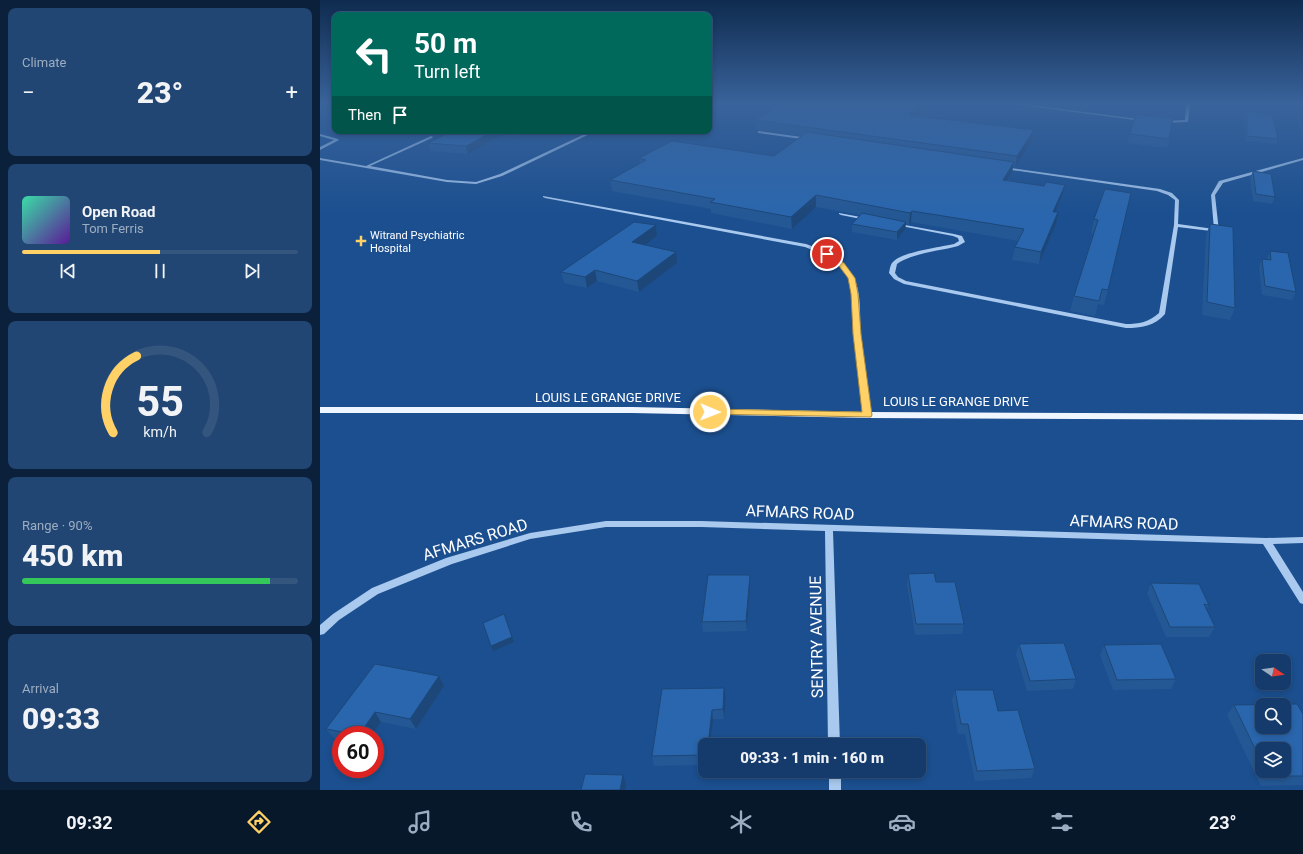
<!DOCTYPE html>
<meta charset="utf-8">
<style>
:root{--surface:#143b6b;--page:#214673;--text:#f1f3f6;--muted:#9dadc1;--line:#33557e;--accent:#ffd166}
body{margin:0;font-family:Roboto,sans-serif;background:var(--page);color:var(--text);height:100vh;display:flex;flex-direction:column;font-size:15px;white-space:nowrap}
*{box-sizing:border-box;margin:0}
p{font-size:13px;color:var(--muted)}
.icon{flex:none;width:22px;height:22px;fill:none;stroke:currentColor;stroke-width:2;stroke-linecap:round;stroke-linejoin:round}
.map{position:relative;flex:1;overflow:hidden}
.drawer{display:flex;flex-direction:column;gap:8px;padding:8px;background:#0b203b;width:320px}
.drawer>*{flex:none}
.banner{position:absolute;left:12px;top:12px;width:380px;height:122px;border-radius:8px;box-shadow:0 2px 6px #0003,0 0 0 1px var(--line);background:#00695c;color:#fff;overflow:hidden}
.needle{width:26px;rotate:103deg}
.tools{position:absolute;left:935px;top:654px;display:grid;gap:8px}
.tools a{display:grid;place-items:center;width:36px;height:36px;border-radius:8px;background:var(--surface);box-shadow:0 2px 6px #0003,0 0 0 1px var(--line);font-size:20px}
.speed{position:absolute;left:12px;top:726px;display:flex;gap:8px;font-size:20px;font-weight:700;text-align:center}
.speed>*{display:grid;place-content:center;width:52px;height:52px;border-radius:50%;background:var(--surface);box-shadow:0 2px 6px #0003,0 0 0 1px var(--line);line-height:1}
.speed .limit{border:6px solid #d22;background:#fff;color:#111}
.pin{position:absolute;display:grid;place-items:center;width:34px;height:34px;color:#fff;margin:-17px;border:2px solid #fff;border-radius:50%;box-shadow:0 1px 4px #0007}
.me{position:absolute;width:44px;margin:-22px;rotate:91deg;stroke-linejoin:round;filter:drop-shadow(0 0 3px #0008)}
.turn{display:flex;align-items:center;gap:14px;height:84px;padding:0 16px;font-size:18px}
.turn .icon{width:52px;height:52px;stroke-width:2.5}
.turn b{display:block;font-size:28px;line-height:34px}
.then{display:flex;align-items:center;height:38px;padding:0 16px;background:#0003;gap:8px;font-size:15px}
.big{font-size:30px;font-weight:800;line-height:1.1}
.drawer .widget{flex:1;display:flex;flex-direction:column;justify-content:center;gap:6px;min-width:0;padding:0 14px;border-radius:8px;background:var(--page)}
.drawer .dial{align-items:center;gap:0}
.dial svg{height:104px;overflow:visible;fill:none;stroke:var(--line);stroke-width:7;stroke-linecap:round;text-anchor:middle}
.dial text{fill:var(--text);stroke:none}
.song{display:flex;align-items:center;gap:12px}
.cover{width:48px;height:48px;border-radius:6px;background:linear-gradient(135deg,hsl(160 70% 55%),hsl(270 70% 35%))}
.played{height:4px;border-radius:2px;background:linear-gradient(90deg,var(--accent) 50%,var(--line) 50%)}
.keys{display:flex;justify-content:space-around;direction:ltr}
.heat{display:flex;justify-content:space-between;align-items:center;font-size:22px;direction:ltr}
.charge{height:6px;border-radius:3px;background:linear-gradient(90deg,#34c759 90%,var(--line) 0)}
.trip{position:absolute;left:378px;top:738px;width:228px;height:40px;border-radius:8px;background:var(--surface);box-shadow:0 2px 6px #0003,0 0 0 1px var(--line);font-weight:800;line-height:40px;text-align:center}
.tabs{display:flex;height:64px;justify-content:space-around;align-items:center;background:#08182b;color:var(--muted)}
.tabs .icon{width:28px;height:28px}
.tabs .selected{color:var(--accent)}
.tabs b{font-size:18px;color:var(--text)}
main{display:flex;flex:1;min-height:0}
.map>svg:first-child{display:block}
.lines{fill:none;stroke-linecap:round;stroke-linejoin:round}
.minor{fill:#a9c9ee;fill-rule:evenodd}
.major{fill:#f0f6ff;fill-rule:evenodd}
.wall{fill:#245895;fill-rule:evenodd}
.shaded-wall{fill:#1d4779}
.building{fill:#2a66ad;stroke:#1d4779;fill-rule:evenodd}
.route{fill:#ffd166;stroke:#a68842}
.poi-dot{fill:#ffd166;stroke:#1b4f8f;stroke-width:1.5}
.labels{text-anchor:middle;stroke-width:4;stroke-linejoin:round;paint-order:stroke}
.far-poi-label{font-size:11px;fill:#fff;stroke:#1b4f8f;text-anchor:start}
.street-label{font-size:13px;fill:#fff;stroke:#1b4f8f}
.near-street-label{font-size:16px;fill:#fff;stroke:#1b4f8f}
</style>
<main>
<section class="drawer">
<div class="widget"><p>Climate</p>
<div class="heat"><a>−</a><b class="big">23°</b><a>+</a></div>
</div>
<div class="widget">
<div class="song"><i class="cover"></i><div><b>Open Road</b><p>Tom Ferris</p></div></div>
<div class="played"></div>
<div class="keys"><svg class="icon" aria-label="previous" viewBox="0 0 24 24"><path d="M18 5L8 12l10 7zM5 5v14"/></svg><svg class="icon" aria-label="pause" viewBox="0 0 24 24"><path d="M8 5v14M16 5v14"/></svg><svg class="icon" aria-label="next" viewBox="0 0 24 24"><path d="M6 5l10 7-10 7zM19 5v14"/></svg></div>
</div>
<div class="widget dial"><svg viewBox="0 0 100 80">
<path d="M14 69A42 42 0 1 1 86 69"/>
<path d="M14 69A42 42 0 0 1 32 10" stroke="#ffd166"/>
<text x="50" y="56" font-size="32" font-weight="700">55</text>
<text x="50" y="72" font-size="11">km/h</text>
</svg></div>
<div class="widget"><p>Range · 90%</p><b class="big">450 km</b><div class="charge"></div></div>
<div class="widget"><p>Arrival</p><b class="big">09:33</b></div>
</section>
<div class="map">
<svg width="983" height="790" viewBox="0 0 983 790">
<rect width="100%" height="100%" fill="#1b4f8f"/>
<g class="lines">
<!-- minor -->
<path class="minor" d="M 693,104 L 704,104 L 825,120 L 823,121 Z
M 866,104 L 870,104 L 868,122 L 842,123 L 843,121 L 865,120 Z
M 271,131 L 276,131 L 182,176 L 156,184 L 127,182 L 0,160 L 0,158 L 46,166 L 111,136 L 113,137 L 112,138 L 50,166 L 127,180 L 156,182 L 180,174 Z
M 438,131 L 489,138 L 491,139 L 489,140 L 439,133 L 438,133 Z
M 0,134 L 18,139 L 19,140 L 0,150 L 0,147 L 14,140 L 0,136 Z
M 983,158 L 983,160 L 903,183 L 895,195 L 899,232 L 858,227 L 845,314 C 835,326 821,328 806,328 L 584,284 L 574,279 L 569,273 C 570,269 570,264 574,261 C 583,252 620,247 634,244 L 639,241 L 638,238 L 633,236 L 576,225 L 574,225 L 574,223 L 634,234 L 642,236 L 645,242 L 638,246 C 620,251 592,253 577,264 L 575,273 L 578,277 L 586,281 L 806,324 C 819,324 829,322 839,313 L 854,225 L 855,200 L 848,195 L 837,191 L 685,169 L 684,169 L 684,167 L 840,189 L 852,193 L 859,200 L 858,224 L 894,229 L 891,195 L 899,181 Z
M 223,196 L 486,244 C 504,250 523,259 533,276 C 543,294 539,322 541,342 C 543,367 548,391 551,415 L 550,417 L 544,417 L 543,415 C 541,391 537,366 535,342 C 533,322 537,293 527,276 C 518,260 500,253 485,247 L 225,198 L 223,197 Z
M 519,213 L 546,218 L 548,219 L 546,220 L 521,215 L 519,214 Z
M 286,521 L 381,521 L 946,538 L 983,537 L 983,543 L 953,544 L 983,592 L 983,604 L 980,603 L 943,544 L 513,531 L 520,745 L 508,745 L 505,531 L 381,527 L 286,527 L 210,539 L 132,564 L 58,594 L 19,620 L 4,634 L 0,635 L 0,625 L 13,614 L 52,588 L 126,558 L 210,533 Z
M 509,771 L 521,771 L 521,790 L 509,790 Z"/>
<!-- major -->
<path class="major" d="M 0,407 L 312,407 L 547,412 L 983,414 L 983,420 L 547,418 L 312,413 L 0,413 Z"/>
</g>
<!-- wall -->
<path class="wall" d="M 980,110 L 983,110 L 983,138 L 977,118 Z
M 927,111 L 958,139 L 956,144 L 925,141 L 925,116 Z
M 599,115 L 598,116 L 714,130 L 712,140 L 695,167 L 693,167 L 692,172 L 687,180 L 724,186 L 745,185 L 742,196 L 736,212 L 736,224 L 719,264 L 692,260 L 695,247 L 698,241 L 591,222 L 589,224 L 586,224 L 585,229 L 577,240 L 532,232 L 532,224 L 540,215 L 496,207 L 472,229 L 391,213 L 391,209 L 292,191 L 290,180 L 320,163 L 319,158 L 454,156 L 482,136 L 436,130 L 435,120 Z
M 132,131 L 209,131 L 199,137 L 182,135 L 148,154 L 111,151 L 108,143 Z
M 810,134 L 849,139 L 847,148 L 807,143 Z
M 933,171 L 955,197 L 952,204 L 933,201 L 930,178 Z
M 785,189 L 788,290 L 784,305 L 778,304 L 775,316 L 750,311 L 754,296 L 773,233 L 771,233 L 774,219 Z
M 890,224 L 915,308 L 910,320 L 882,315 L 886,235 Z
M 336,225 L 337,236 L 324,245 L 356,252 L 357,263 L 319,292 L 277,281 L 267,288 L 244,283 L 241,272 Z
M 950,251 L 976,292 L 972,300 L 942,295 L 939,267 L 942,259 L 947,260 Z
M 588,574 L 616,582 L 644,624 L 642,634 L 595,635 L 587,584 Z
M 430,575 L 430,585 L 427,631 L 383,632 L 382,622 Z
M 831,583 L 889,605 L 886,610 L 895,627 L 889,637 L 846,637 L 827,593 Z
M 699,644 L 756,679 L 753,689 L 707,691 L 696,654 Z
M 784,645 L 856,679 L 851,689 L 793,690 L 780,655 Z
M 124,686 L 96,729 L 61,722 L 52,735 L 21,735 L 21,740 L 14,738 L 6,729 Z
M 635,690 L 678,711 L 715,769 L 711,778 L 655,781 L 645,734 L 638,734 L 632,700 Z
M 406,698 L 404,719 L 393,719 L 385,745 L 385,765 L 334,766 L 332,756 Z
M 914,705 L 983,714 L 983,785 L 941,786 L 907,715 ZM 942,749 L 964,771 L 942,771 Z"/>
<!-- shaded-wall -->
<path class="shaded-wall" d="M 600,105 L 599,115 L 588,124 L 589,115 Z
M 714,130 L 712,140 L 695,167 L 697,156 Z
M 68,131 L 74,131 L 68,133 Z
M 174,131 L 181,131 L 182,135 L 148,154 L 146,146 Z
M 198,131 L 209,131 L 199,137 Z
M 694,162 L 692,172 L 681,190 L 683,180 Z
M 745,185 L 742,196 L 731,223 L 733,212 Z
M 496,195 L 496,207 L 472,229 L 471,217 Z
M 592,211 L 591,222 L 589,224 L 590,213 Z
M 738,212 L 736,224 L 719,264 L 721,252 Z
M 586,222 L 585,229 L 577,240 L 577,232 Z
M 336,225 L 337,236 L 314,253 L 312,242 Z
M 356,252 L 357,263 L 319,292 L 317,281 Z
M 275,270 L 277,281 L 267,288 L 265,277 Z
M 430,575 L 430,585 L 427,631 L 426,621 Z
M 186,619 L 194,642 L 173,651 L 171,646 Z
M 119,676 L 124,686 L 96,729 L 90,719 Z
M 404,688 L 406,698 L 404,719 L 403,709 Z
M 392,710 L 393,719 L 390,745 L 388,745 Z
M 55,712 L 61,722 L 52,735 L 39,735 Z
M 303,775 L 306,784 L 305,790 L 300,790 Z"/>
<!-- building -->
<path class="building" d="M 461,104 L 593,104 L 600,105 L 589,115 L 714,130 L 697,156 L 435,120 Z
M 980,110 L 983,110 L 983,118 Z
M 927,111 L 952,114 L 958,139 L 927,136 Z
M 816,114 L 853,118 L 849,139 L 810,134 Z
M 132,131 L 174,131 L 146,146 L 108,143 Z
M 487,132 L 694,162 L 683,180 L 724,186 L 726,182 L 745,185 L 733,212 L 738,212 L 721,252 L 695,247 L 704,229 L 592,211 L 590,213 L 496,195 L 471,217 L 390,202 L 395,199 L 290,180 L 326,160 L 319,158 L 352,141 L 454,156 Z
M 933,171 L 951,174 L 955,197 L 936,194 Z
M 785,189 L 811,193 L 788,290 L 782,289 L 779,301 L 754,296 L 778,220 L 774,219 Z
M 542,213 L 586,222 L 577,232 L 532,224 Z
M 314,222 L 336,225 L 312,242 L 356,252 L 317,281 L 275,270 L 265,277 L 241,272 Z
M 890,224 L 913,227 L 915,308 L 887,302 Z
M 950,251 L 968,253 L 976,292 L 945,286 L 942,259 L 951,260 Z
M 614,573 L 616,582 L 635,582 L 644,624 L 596,624 L 588,574 Z
M 388,575 L 430,575 L 426,621 L 382,622 Z
M 831,583 L 879,584 L 889,605 L 884,604 L 895,627 L 850,627 Z
M 184,614 L 192,637 L 171,646 L 163,623 Z
M 744,643 L 756,679 L 710,681 L 699,644 Z
M 841,644 L 856,679 L 797,680 L 784,645 Z
M 55,664 L 119,676 L 90,719 L 55,712 L 39,735 L 6,729 Z
M 404,688 L 403,709 L 392,710 L 388,745 L 385,745 L 385,755 L 332,756 L 342,689 Z
M 635,690 L 673,690 L 678,711 L 698,710 L 715,769 L 657,771 L 648,724 L 641,724 Z
M 977,704 L 983,714 L 983,776 L 948,776 L 946,771 L 964,771 L 964,749 L 942,749 L 942,763 L 914,705 ZM 942,705 L 964,705 L 964,727 L 942,727 Z
M 265,774 L 303,775 L 300,790 L 261,790 Z"/>
<!-- sky -->
<linearGradient id="sky" x2="0" y2="1"><stop stop-color="#0f2b4f"/><stop offset="0.48" stop-color="#39639b"/><stop offset="1" stop-color="#39639b" stop-opacity="0"/></linearGradient>
<rect width="983" height="215" fill="url(#sky)"/>
<!-- route -->
<path class="route" d="M 507,252 L 524,263 L 535,278 L 538,294 L 541,334 L 552,415 L 551,417 L 387,414 L 387,410 L 390,409 L 542,412 L 533,334 L 531,294 L 528,278 L 519,266 L 505,256 L 504,254 Z"/>
<!-- markers -->
<path class="poi-dot" d="M39 235h4v4h4v4h-4v4h-4v-4h-4v-4h4z"/>
<g class="labels">
<!-- far-poi labels -->
<g class="far-poi-label">
<text x="50" y="239">Witrand Psychiatric<tspan x="50" dy="13">Hospital</tspan></text>
</g>
<!-- street labels -->
<g class="street-label">
<text x="288" y="402">LOUIS LE GRANGE DRIVE</text>
<text x="636" y="406">LOUIS LE GRANGE DRIVE</text>
</g>
<!-- near-street labels -->
<g class="near-street-label">
<text transform="translate(480 512) rotate(2)" y="6">AFMARS ROAD</text>
<text transform="translate(804 522) rotate(2)" y="6">AFMARS ROAD</text>
<text transform="translate(155 539) rotate(-17)" y="6">AFMARS ROAD</text>
<text transform="translate(496 637) rotate(-91)" y="6">SENTRY AVENUE</text>
</g>
</g>
</svg>
<div class="tools">
<a><svg class="needle" viewBox="-14 -14 28 28"><path d="M0-13l5 13h-10z" fill="#e53935"/><path d="M0 13l5-13h-10z" fill="#9dadc1"/></svg></a>
<a><svg class="icon" aria-label="search" viewBox="0 0 24 24"><circle cx="10" cy="10" r="6"/><path d="M15 15l6 6"/></svg></a>
<a><svg class="icon" aria-label="layers" viewBox="0 0 24 24"><path d="M12 4l9 5-9 5-9-5zM3 14l9 5 9-5"/></svg></a>
</div>
<div class="speed"><div class="limit">60</div></div>
<div class="pin" style="left:507px;top:254px;background:#d93025"><svg class="icon" aria-label="arrive" viewBox="0 0 24 24"><path d="M6 21V4h12l-3 4 3 4H6"/></svg></div>
<svg class="me" style="left:390px;top:412px" viewBox="-20 -20 40 40"><circle r="17" fill="#ffd166" stroke="#fff" stroke-width="3"/><path d="M0-11L8 9 0 5-8 9z" fill="#fff"/></svg>
<div class="trip">09:33 · 1 min · 160 m</div>
<div class="banner">
<div class="turn"><svg class="icon" aria-label="left" viewBox="0 0 24 24"><path d="M17 20v-9H6M10 6l-5 5 5 5"/></svg><div><b>50 m</b>Turn left</div></div>
<div class="then">Then<svg class="icon" aria-label="arrive" viewBox="0 0 24 24"><path d="M6 21V4h12l-3 4 3 4H6"/></svg></div>
</div>
</div>
</main>
<nav class="tabs">
<b>09:32</b>
<svg class="icon selected" aria-label="directions" viewBox="0 0 24 24"><path d="M12 3l9 9-9 9-9-9zM9 14v-3h6M13 9l2 2-2 2"/></svg>
<svg class="icon" aria-label="music" viewBox="0 0 24 24"><path d="M9 18V5l10-2v13"/><circle cx="6" cy="18" r="3"/><circle cx="16" cy="16" r="3"/></svg>
<svg class="icon" aria-label="phone" viewBox="0 0 24 24"><path d="M5 4h4l2 5-3 2q2 4 5 5l2-3 5 2v4C11 20 4 13 5 4z"/></svg>
<svg class="icon" aria-label="climate" viewBox="0 0 24 24"><path d="M12 3v18M4 7l16 10M4 17L20 7"/></svg>
<svg class="icon" aria-label="car" viewBox="0 0 24 24"><path d="M5 17H2v-5l4-1 3-4h7l3 4 3 1v5h-3M9 17h6M6 11h13"/><circle cx="7" cy="17" r="2"/><circle cx="17" cy="17" r="2"/></svg>
<svg class="icon" aria-label="filters" viewBox="0 0 24 24"><path d="M4 7h16M4 17h16"/><circle cx="9" cy="7" r="2"/><circle cx="15" cy="17" r="2"/></svg>
<b>23°</b>
</nav>
